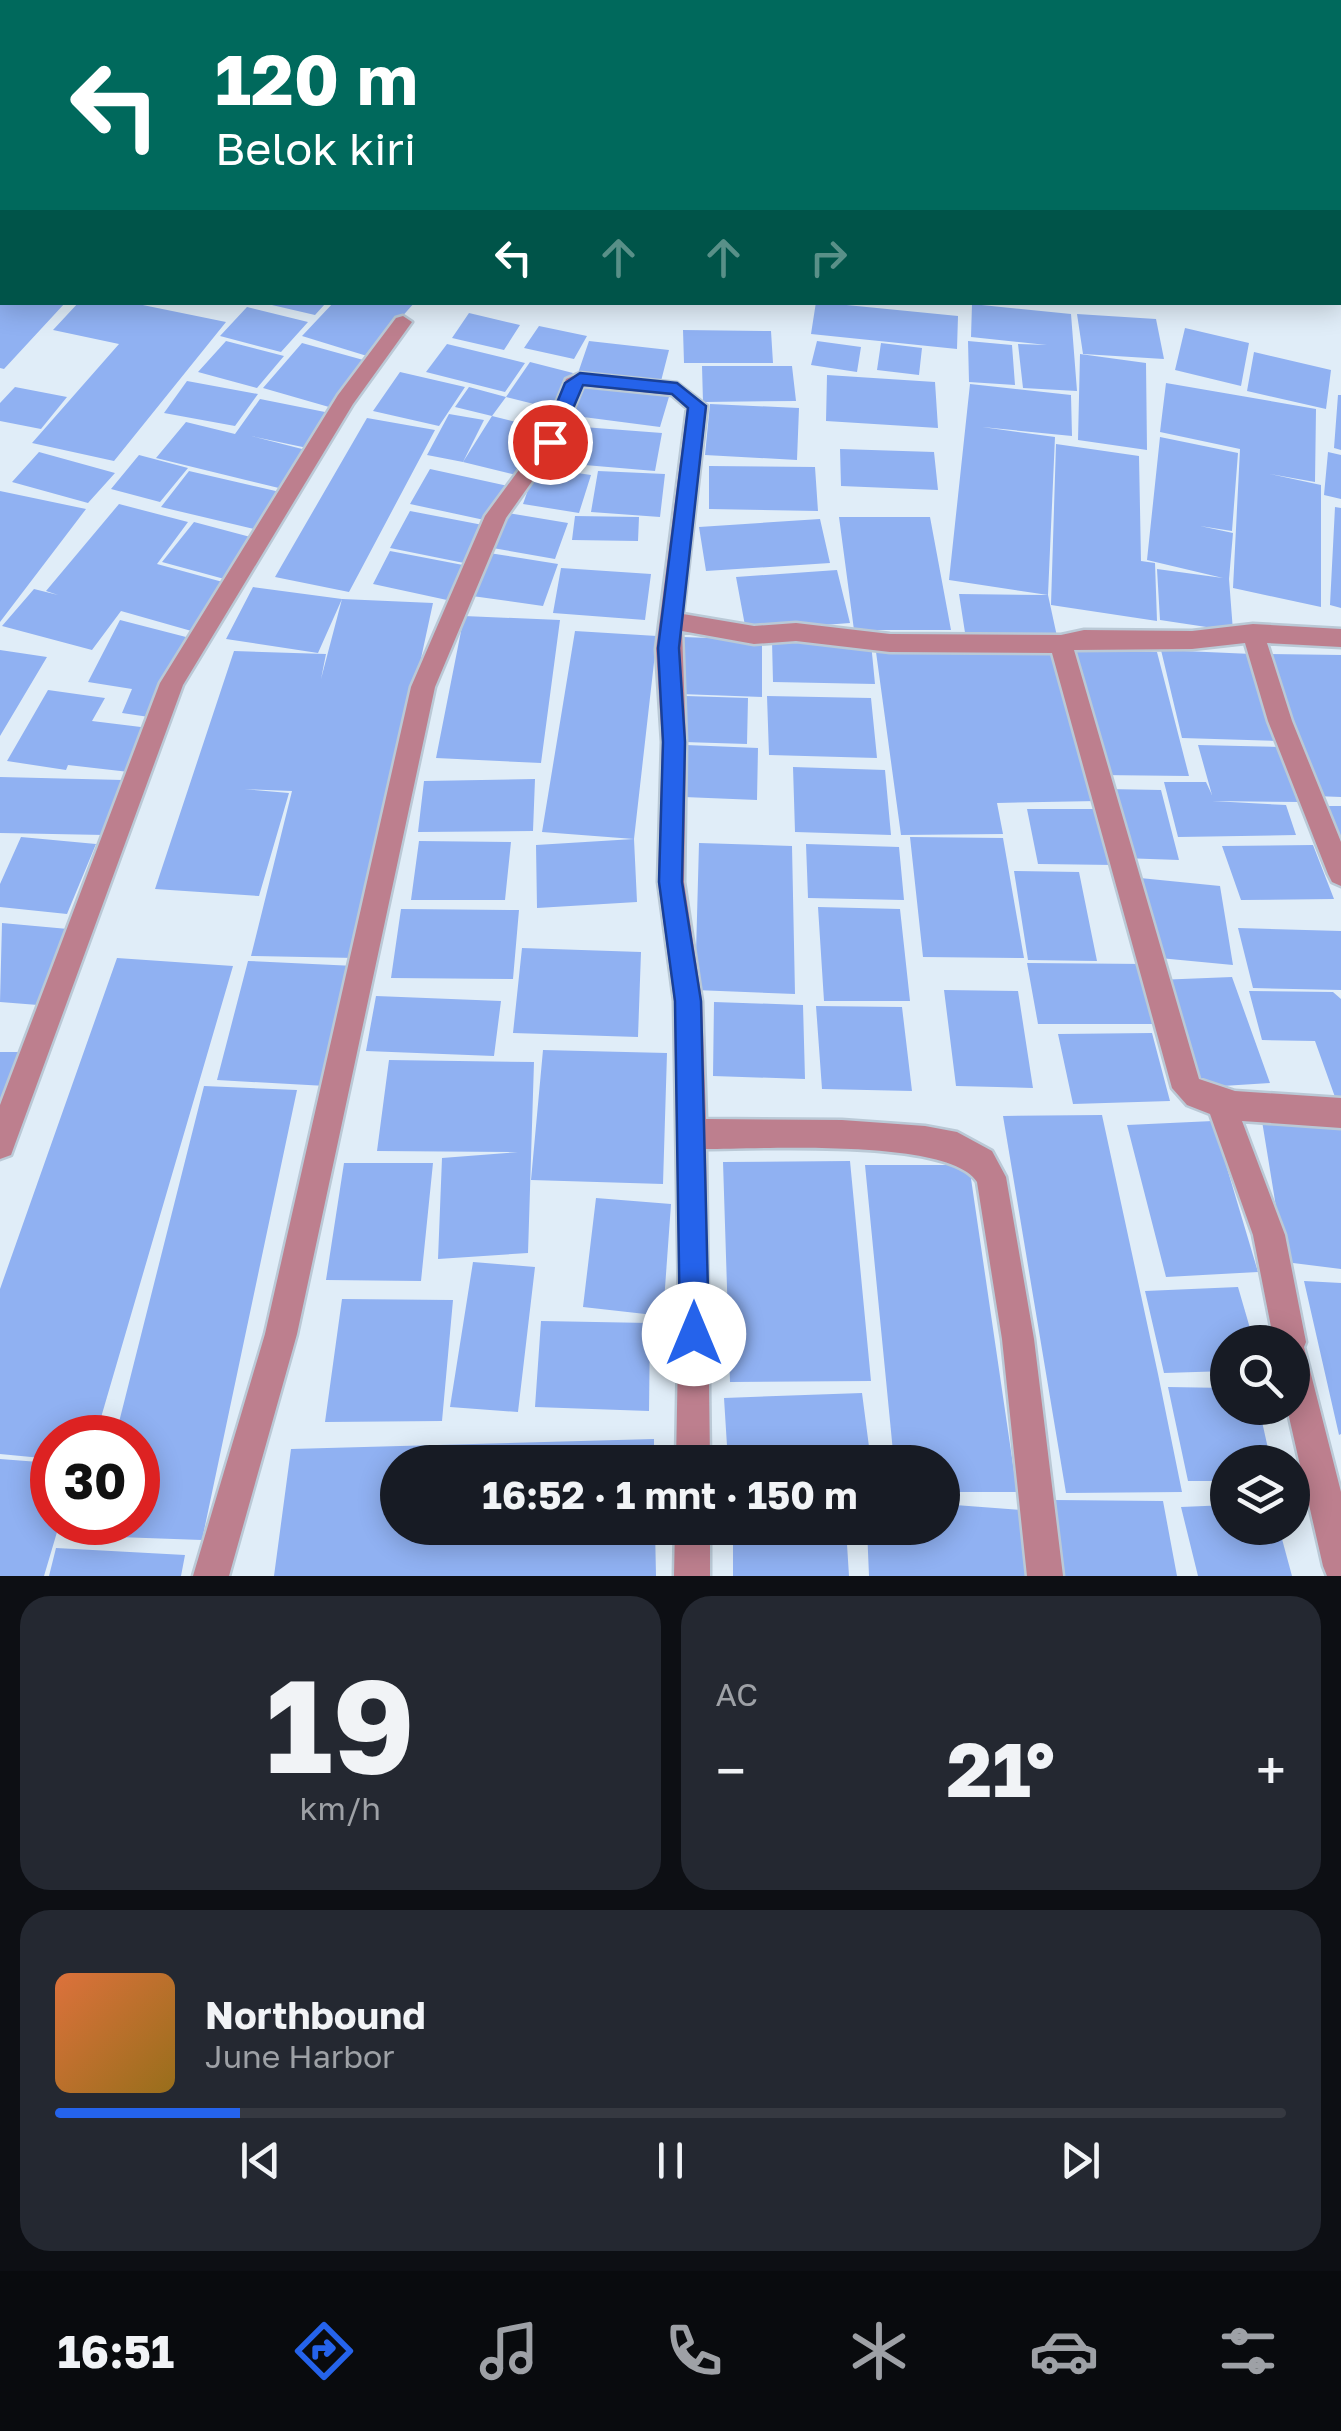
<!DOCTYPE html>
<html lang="id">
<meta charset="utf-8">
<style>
:root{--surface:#171b24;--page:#242831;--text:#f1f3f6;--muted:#9ea1a6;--line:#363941;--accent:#2563eb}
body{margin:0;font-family:"Golos Text",sans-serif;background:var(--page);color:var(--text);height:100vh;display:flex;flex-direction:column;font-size:38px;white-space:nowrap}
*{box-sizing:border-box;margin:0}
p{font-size:32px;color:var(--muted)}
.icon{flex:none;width:55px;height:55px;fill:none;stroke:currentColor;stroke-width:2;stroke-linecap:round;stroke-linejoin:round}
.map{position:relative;height:1576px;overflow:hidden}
.sheet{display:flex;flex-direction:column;gap:20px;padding:20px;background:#0d0f14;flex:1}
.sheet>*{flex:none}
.hud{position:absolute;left:0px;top:0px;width:1342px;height:305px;box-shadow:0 5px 25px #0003;background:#00695c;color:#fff;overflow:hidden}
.controls{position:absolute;left:1210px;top:1325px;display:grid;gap:20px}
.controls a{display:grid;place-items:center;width:100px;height:100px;border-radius:50%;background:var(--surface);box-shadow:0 5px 25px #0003;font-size:50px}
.speed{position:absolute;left:30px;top:1415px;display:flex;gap:20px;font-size:50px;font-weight:700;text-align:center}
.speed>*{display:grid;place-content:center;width:130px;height:130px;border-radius:50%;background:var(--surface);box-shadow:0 5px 25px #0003;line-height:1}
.speed .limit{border:15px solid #d22;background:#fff;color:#111}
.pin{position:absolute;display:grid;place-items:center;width:85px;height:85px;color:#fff;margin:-42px;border:5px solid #fff;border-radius:50%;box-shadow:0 2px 10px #0007}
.me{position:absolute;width:110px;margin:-55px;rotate:0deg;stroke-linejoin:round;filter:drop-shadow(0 0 8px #0008)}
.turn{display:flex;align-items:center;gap:35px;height:210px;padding:0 50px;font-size:45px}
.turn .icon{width:130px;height:130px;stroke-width:2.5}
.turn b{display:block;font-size:70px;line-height:85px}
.lanes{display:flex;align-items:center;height:95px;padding:0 50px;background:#0003;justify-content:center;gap:50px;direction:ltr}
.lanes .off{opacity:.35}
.big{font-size:75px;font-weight:700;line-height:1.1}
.sheet .card{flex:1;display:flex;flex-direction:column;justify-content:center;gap:15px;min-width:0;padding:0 35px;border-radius:30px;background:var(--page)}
.sheet .dial{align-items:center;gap:0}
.dial b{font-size:130px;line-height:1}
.song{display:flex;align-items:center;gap:30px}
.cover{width:120px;height:120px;border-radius:15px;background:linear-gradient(135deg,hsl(20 70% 55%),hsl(40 70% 35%))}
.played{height:10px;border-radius:5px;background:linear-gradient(90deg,var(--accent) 15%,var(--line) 15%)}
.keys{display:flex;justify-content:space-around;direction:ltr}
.heat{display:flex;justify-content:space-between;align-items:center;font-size:55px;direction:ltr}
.sheet .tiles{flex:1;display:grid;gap:20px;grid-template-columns:1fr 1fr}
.card:last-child{grid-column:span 2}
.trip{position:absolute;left:380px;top:1445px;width:580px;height:100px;border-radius:50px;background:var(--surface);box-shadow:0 5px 25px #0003;font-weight:700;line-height:100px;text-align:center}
.tab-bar{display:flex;height:160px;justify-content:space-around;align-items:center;background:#090b0e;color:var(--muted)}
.tab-bar .icon{width:70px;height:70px}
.tab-bar .active{color:var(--accent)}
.tab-bar b{font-size:45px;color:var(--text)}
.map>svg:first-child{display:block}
.building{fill:#90b1f2}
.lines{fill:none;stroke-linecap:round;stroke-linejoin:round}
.minor-casing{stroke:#bac9d6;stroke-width:5}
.minor{fill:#bd7f8e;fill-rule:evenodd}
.route{fill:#2563eb;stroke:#184099;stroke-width:2.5}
</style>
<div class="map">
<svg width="1341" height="1576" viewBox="0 0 1341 1576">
<rect width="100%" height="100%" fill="#e0edf8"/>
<!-- building -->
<path class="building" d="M 0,302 L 65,303 L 4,369 L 0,368 Z
M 79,302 L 128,302 L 226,322 L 114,461 L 32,443 L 119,344 L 53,330 Z
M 259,302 L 319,302 L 325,304 L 315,315 Z
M 334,302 L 415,302 L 367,356 L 302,336 Z
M 816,302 L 958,316 L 957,349 L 811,334 Z
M 972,304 L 1071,314 L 1077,391 L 1023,388 L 1018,344 L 1047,345 L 971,337 Z
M 247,307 L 308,322 L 281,352 L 220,336 Z
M 469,313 L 520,325 L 504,350 L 452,338 Z
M 1077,314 L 1156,319 L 1164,359 L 1083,354 Z
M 539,326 L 587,336 L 574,359 L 524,348 Z
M 1185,328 L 1249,343 L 1241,386 L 1175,370 Z
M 683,330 L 771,331 L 773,363 L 684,363 Z
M 226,341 L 284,356 L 257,388 L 198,372 Z
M 589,341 L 669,350 L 660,385 L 577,376 Z
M 817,341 L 861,347 L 857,372 L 811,365 Z
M 968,341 L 1012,345 L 1015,385 L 969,382 Z
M 302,343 L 367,361 L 329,407 L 263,388 Z
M 881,343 L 922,348 L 919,375 L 877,370 Z
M 447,344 L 525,363 L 505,392 L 426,372 Z
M 1254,352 L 1331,370 L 1326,409 L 1247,391 Z
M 1080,354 L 1146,363 L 1147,450 L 1078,440 Z
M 530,362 L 573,373 L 550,408 L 506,397 L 492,416 L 455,407 L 469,387 L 506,397 Z
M 702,366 L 792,366 L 796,401 L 703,402 Z
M 400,372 L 465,387 L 439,426 L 373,411 Z
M 827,375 L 935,382 L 938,428 L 826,421 Z
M 581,379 L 671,390 L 660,427 L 568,415 Z
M 187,381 L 258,394 L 235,426 L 164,413 Z
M 1166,383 L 1316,409 L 1315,482 L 1270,474 L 1321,485 L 1321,607 L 1233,588 L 1240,449 L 1160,432 Z
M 970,384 L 1071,395 L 1072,436 L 982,427 L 1055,437 L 1048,595 L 949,580 Z
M 15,387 L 67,397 L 41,429 L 0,421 L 0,403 Z
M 1338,395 L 1341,395 L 1341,450 L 1334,448 Z
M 260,399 L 335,414 L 312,449 L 251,436 L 310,451 L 283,489 L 156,458 L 186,422 L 235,434 Z
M 710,404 L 799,408 L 797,460 L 705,455 Z
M 449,414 L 484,420 L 463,462 L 427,455 Z
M 492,416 L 552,431 L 524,477 L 463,462 Z
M 367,418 L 435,430 L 349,592 L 275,577 Z
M 583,427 L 662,433 L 655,471 L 573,464 Z
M 1160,437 L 1238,453 L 1232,531 L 1200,526 L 1233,533 L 1229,579 L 1233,631 L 1160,620 L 1157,569 L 1223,578 L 1147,560 Z
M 1056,444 L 1139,456 L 1141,561 L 1155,563 L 1157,621 L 1051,605 Z
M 840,449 L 934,452 L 938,490 L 841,486 Z
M 39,452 L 115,473 L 88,503 L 12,482 Z
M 1328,452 L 1341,455 L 1341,499 L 1324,495 Z
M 139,455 L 188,468 L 160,502 L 111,489 Z
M 709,466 L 815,467 L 818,511 L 709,509 Z
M 536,467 L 591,475 L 579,513 L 523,504 Z
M 430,469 L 508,486 L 489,521 L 410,504 Z
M 189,471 L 280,492 L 254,529 L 161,507 Z
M 598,471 L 665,474 L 660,517 L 591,512 Z
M 0,491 L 86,509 L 0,622 Z
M 119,504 L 188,522 L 157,564 L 230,584 L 195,632 L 121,611 L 92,650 L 2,626 L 34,589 L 58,595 L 46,591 Z
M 1335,507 L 1341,508 L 1341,608 L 1330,605 Z
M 410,511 L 488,526 L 469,564 L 390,548 Z
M 502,512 L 568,523 L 555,559 L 487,547 Z
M 575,516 L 639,517 L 638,541 L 572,540 Z
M 839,517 L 930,517 L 951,630 L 854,630 Z
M 820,519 L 830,563 L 706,571 L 699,527 Z
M 194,522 L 258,539 L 228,580 L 162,562 Z
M 390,551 L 463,565 L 447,600 L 373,584 Z
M 489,553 L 558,564 L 543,606 L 472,596 Z
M 561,568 L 651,574 L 645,620 L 553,613 Z
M 837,570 L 850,623 L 746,631 L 736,577 Z
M 253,587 L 342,599 L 318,653 L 226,639 Z
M 959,594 L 1048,595 L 1058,641 L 966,639 Z
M 342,599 L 433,603 L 356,958 L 251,956 L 292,791 L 244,789 L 289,793 L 259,896 L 155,889 L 234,651 L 326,654 L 321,679 Z
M 464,616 L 560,620 L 541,763 L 436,758 Z
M 120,620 L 186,637 L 149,717 L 122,713 L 132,689 L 88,682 Z
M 575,631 L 657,636 L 634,839 L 637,902 L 537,908 L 536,845 L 634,839 L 542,832 Z
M 683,637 L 762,640 L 762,697 L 680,694 Z
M 772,641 L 871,643 L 875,684 L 773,682 Z
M 0,650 L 47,657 L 0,736 Z
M 1059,650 L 1097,801 L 997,803 L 1003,834 L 901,835 L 876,652 Z
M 1072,650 L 1157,652 L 1189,776 L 1099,775 Z
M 1161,650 L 1252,654 L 1279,741 L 1182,738 Z
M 1264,654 L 1341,655 L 1341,797 L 1315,796 Z
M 48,690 L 105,698 L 92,721 L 149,728 L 129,772 L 68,765 L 66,770 L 7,761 Z
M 686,696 L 748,698 L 747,744 L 684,742 Z
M 767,696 L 871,698 L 877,758 L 769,755 Z
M 686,745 L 758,748 L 757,800 L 684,797 Z
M 1198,745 L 1284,747 L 1302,802 L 1212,801 L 1286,805 L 1296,835 L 1178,837 L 1164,782 L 1206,782 L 1212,795 Z
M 793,767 L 885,770 L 891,835 L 795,832 Z
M 0,777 L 123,780 L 105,835 L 0,833 Z
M 535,779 L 533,831 L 418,832 L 424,781 Z
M 1106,789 L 1161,790 L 1179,860 L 1122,858 Z
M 1326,806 L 1341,806 L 1341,848 Z
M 1027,809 L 1102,809 L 1115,865 L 1038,864 Z
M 21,837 L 96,844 L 67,914 L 0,907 L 0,884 Z
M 910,837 L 1003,838 L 1024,958 L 923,957 Z
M 419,841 L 511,842 L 505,900 L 411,900 Z
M 699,843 L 792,846 L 795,994 L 695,990 Z
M 806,844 L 899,847 L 904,900 L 808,898 Z
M 1313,845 L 1334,899 L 1241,900 L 1222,846 Z
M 1014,871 L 1079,872 L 1097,961 L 1028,960 Z
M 1140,878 L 1220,886 L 1233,965 L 1149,957 Z
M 818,907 L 900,909 L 910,1001 L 824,1001 Z
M 401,909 L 519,910 L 513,979 L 391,978 Z
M 2,923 L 68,929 L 38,1005 L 0,1002 Z
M 1238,928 L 1341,931 L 1341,990 L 1253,988 Z
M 522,948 L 641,952 L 638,1037 L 513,1033 Z
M 117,958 L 233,966 L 95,1438 L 52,1438 L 52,1459 L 0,1454 L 0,1289 Z
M 248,961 L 355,966 L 326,1086 L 217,1080 Z
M 1027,963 L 1146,964 L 1161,1024 L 1038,1024 Z
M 1232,977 L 1270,1083 L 1191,1088 L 1157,980 Z
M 944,990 L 1018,991 L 1033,1088 L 956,1086 Z
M 1249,991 L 1333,992 L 1341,999 L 1341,1096 L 1335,1097 L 1315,1041 L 1262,1040 Z
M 376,996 L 501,1001 L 494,1056 L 366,1051 Z
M 714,1002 L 803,1005 L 805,1079 L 713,1076 Z
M 816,1006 L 902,1007 L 912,1091 L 822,1089 Z
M 1152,1033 L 1170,1101 L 1073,1104 L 1058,1034 Z
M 543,1050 L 667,1053 L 663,1184 L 531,1180 Z
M 0,1052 L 22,1052 L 0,1106 Z
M 389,1060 L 534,1062 L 528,1253 L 438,1259 L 442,1158 L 518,1152 L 377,1151 Z
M 204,1086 L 297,1090 L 202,1540 L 90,1536 L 93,1522 L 138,1522 L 138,1438 L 115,1438 Z
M 1102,1115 L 1158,1374 L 1182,1492 L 1066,1493 L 1003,1116 Z
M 1213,1121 L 1258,1272 L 1166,1277 L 1127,1125 Z
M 1262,1121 L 1341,1130 L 1341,1269 L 1285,1262 Z
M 850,1161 L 871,1381 L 730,1382 L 723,1162 Z
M 344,1163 L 433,1163 L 421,1281 L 326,1280 Z
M 865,1165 L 969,1165 L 1017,1492 L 942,1492 L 942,1462 L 894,1462 Z
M 596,1198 L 671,1204 L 663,1316 L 583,1307 Z
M 473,1262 L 535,1267 L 518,1412 L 450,1407 Z
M 1304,1281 L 1341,1283 L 1341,1434 L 1339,1435 Z
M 1238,1287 L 1254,1342 L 1228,1342 L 1228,1371 L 1164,1373 L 1145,1291 Z
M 342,1299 L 453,1300 L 442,1421 L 325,1422 Z
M 541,1321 L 650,1323 L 649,1411 L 535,1407 Z
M 1168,1387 L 1228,1388 L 1228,1408 L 1259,1408 L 1271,1462 L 1228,1462 L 1228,1481 L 1188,1481 Z
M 862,1393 L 871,1462 L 728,1462 L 724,1398 Z
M 654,1439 L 654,1462 L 398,1462 L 398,1528 L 655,1528 L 656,1576 L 274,1576 L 291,1449 Z
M 0,1459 L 52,1463 L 52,1522 L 60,1522 L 44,1576 L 0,1576 Z
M 1054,1500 L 1163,1501 L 1177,1576 L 1065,1576 Z
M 942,1504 L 1022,1510 L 1027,1576 L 869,1576 L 867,1528 L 942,1528 Z
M 1228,1505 L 1228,1528 L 1279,1528 L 1292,1576 L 1198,1576 L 1181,1507 Z
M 733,1528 L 846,1528 L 849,1576 L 733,1576 Z
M 56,1548 L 185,1555 L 181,1576 L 49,1576 Z"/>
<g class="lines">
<!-- minor casing -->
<g class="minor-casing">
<path id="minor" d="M 403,316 L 412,322 L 353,404 L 183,685 L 15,1144 L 11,1155 L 0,1159 L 0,1105 L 160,683 L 338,395 L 396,318 Z
M 580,373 L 677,383 L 707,406 L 683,614 L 754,626 L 796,623 L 890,634 L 1061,635 L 1084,630 L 1192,631 L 1253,624 L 1341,629 L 1341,647 L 1267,643 L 1292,721 L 1341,842 L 1341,886 L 1332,882 L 1328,874 L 1268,721 L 1245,643 L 1192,649 L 1074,650 L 1199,1079 L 1235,1091 L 1341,1098 L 1341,1128 L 1242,1121 L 1285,1235 L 1306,1342 L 1304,1347 L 1341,1492 L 1341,1576 L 1327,1576 L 1323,1566 L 1287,1408 L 1292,1408 L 1292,1342 L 1274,1342 L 1253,1235 L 1210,1114 L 1187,1105 L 1172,1088 L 1052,653 L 890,652 L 796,641 L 754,644 L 682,631 L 686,742 L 684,882 L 702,1001 L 706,1119 L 842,1120 L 925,1126 L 957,1132 L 992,1151 L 1006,1177 L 1034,1339 L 1063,1576 L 1027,1576 L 1002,1339 L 977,1182 C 950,1138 759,1149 706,1149 L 710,1462 L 676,1462 L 679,1302 L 674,1001 L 658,882 L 662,742 L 656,649 L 687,408 L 672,395 L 583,386 L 560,442 L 506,518 L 435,687 L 297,1334 L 229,1576 L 193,1576 L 265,1334 L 411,687 L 485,516 L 541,440 L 566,379 Z
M 675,1528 L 710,1528 L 710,1576 L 674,1576 Z"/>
</g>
<!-- minor -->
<use href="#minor" class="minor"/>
</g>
<!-- route -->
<path class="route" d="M 580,373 L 677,383 L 706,406 L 679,648 L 685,742 L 682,882 L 701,1001 L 709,1334 L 705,1344 L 694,1349 L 684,1344 L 680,1334 L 675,1001 L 659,882 L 663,742 L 658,648 L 688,408 L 672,394 L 583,385 L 557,446 L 544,446 L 541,442 L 565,383 Z"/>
</svg>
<div class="controls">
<a><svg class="icon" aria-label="search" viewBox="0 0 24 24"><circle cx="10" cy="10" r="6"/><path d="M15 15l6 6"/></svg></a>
<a><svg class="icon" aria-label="layers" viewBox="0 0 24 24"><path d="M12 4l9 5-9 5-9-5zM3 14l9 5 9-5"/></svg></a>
</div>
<div class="speed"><div class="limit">30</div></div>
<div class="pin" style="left:550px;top:442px;background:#d93025"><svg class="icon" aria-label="arrive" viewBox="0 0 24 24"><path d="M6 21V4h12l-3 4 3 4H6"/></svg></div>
<svg class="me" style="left:694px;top:1334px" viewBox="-20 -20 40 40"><circle r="19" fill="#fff"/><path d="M0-13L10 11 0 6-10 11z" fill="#2563eb"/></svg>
<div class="trip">16:52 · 1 mnt · 150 m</div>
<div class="hud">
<div class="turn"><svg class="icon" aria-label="left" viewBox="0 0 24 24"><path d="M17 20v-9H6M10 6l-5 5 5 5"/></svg><div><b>120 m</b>Belok kiri</div></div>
<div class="lanes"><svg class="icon" aria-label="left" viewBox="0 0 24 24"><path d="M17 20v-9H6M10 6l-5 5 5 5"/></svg><svg class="icon off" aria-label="ahead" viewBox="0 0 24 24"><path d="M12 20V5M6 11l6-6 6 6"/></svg><svg class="icon off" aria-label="ahead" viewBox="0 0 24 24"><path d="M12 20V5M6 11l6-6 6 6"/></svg><svg class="icon off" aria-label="right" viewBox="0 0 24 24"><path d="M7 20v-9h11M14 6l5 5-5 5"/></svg></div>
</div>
</div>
<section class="sheet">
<div class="tiles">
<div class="card dial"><b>19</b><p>km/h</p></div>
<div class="card"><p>AC</p>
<div class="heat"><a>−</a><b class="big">21°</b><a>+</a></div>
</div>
<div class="card">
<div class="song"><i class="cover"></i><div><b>Northbound</b><p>June Harbor</p></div></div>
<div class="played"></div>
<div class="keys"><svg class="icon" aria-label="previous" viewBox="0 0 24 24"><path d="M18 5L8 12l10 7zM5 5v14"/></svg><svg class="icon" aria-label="pause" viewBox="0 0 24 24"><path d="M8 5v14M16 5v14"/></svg><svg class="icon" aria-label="next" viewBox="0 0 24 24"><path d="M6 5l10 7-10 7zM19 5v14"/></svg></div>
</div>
</div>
</section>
<nav class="tab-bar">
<b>16:51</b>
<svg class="icon active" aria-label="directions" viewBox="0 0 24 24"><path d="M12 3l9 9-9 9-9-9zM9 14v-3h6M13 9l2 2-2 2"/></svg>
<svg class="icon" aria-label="music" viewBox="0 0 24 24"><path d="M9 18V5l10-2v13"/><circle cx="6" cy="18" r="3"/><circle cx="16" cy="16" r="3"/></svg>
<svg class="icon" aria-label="phone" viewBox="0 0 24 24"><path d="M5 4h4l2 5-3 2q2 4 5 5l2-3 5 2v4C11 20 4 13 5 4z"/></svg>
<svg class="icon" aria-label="climate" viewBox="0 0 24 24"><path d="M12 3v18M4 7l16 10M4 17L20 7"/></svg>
<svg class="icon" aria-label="car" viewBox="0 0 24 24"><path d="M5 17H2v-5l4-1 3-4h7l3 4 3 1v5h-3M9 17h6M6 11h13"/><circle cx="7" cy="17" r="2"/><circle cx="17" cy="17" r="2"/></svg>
<svg class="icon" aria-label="filters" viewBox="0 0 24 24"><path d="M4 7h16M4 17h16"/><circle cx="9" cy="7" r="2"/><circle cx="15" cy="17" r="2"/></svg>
</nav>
